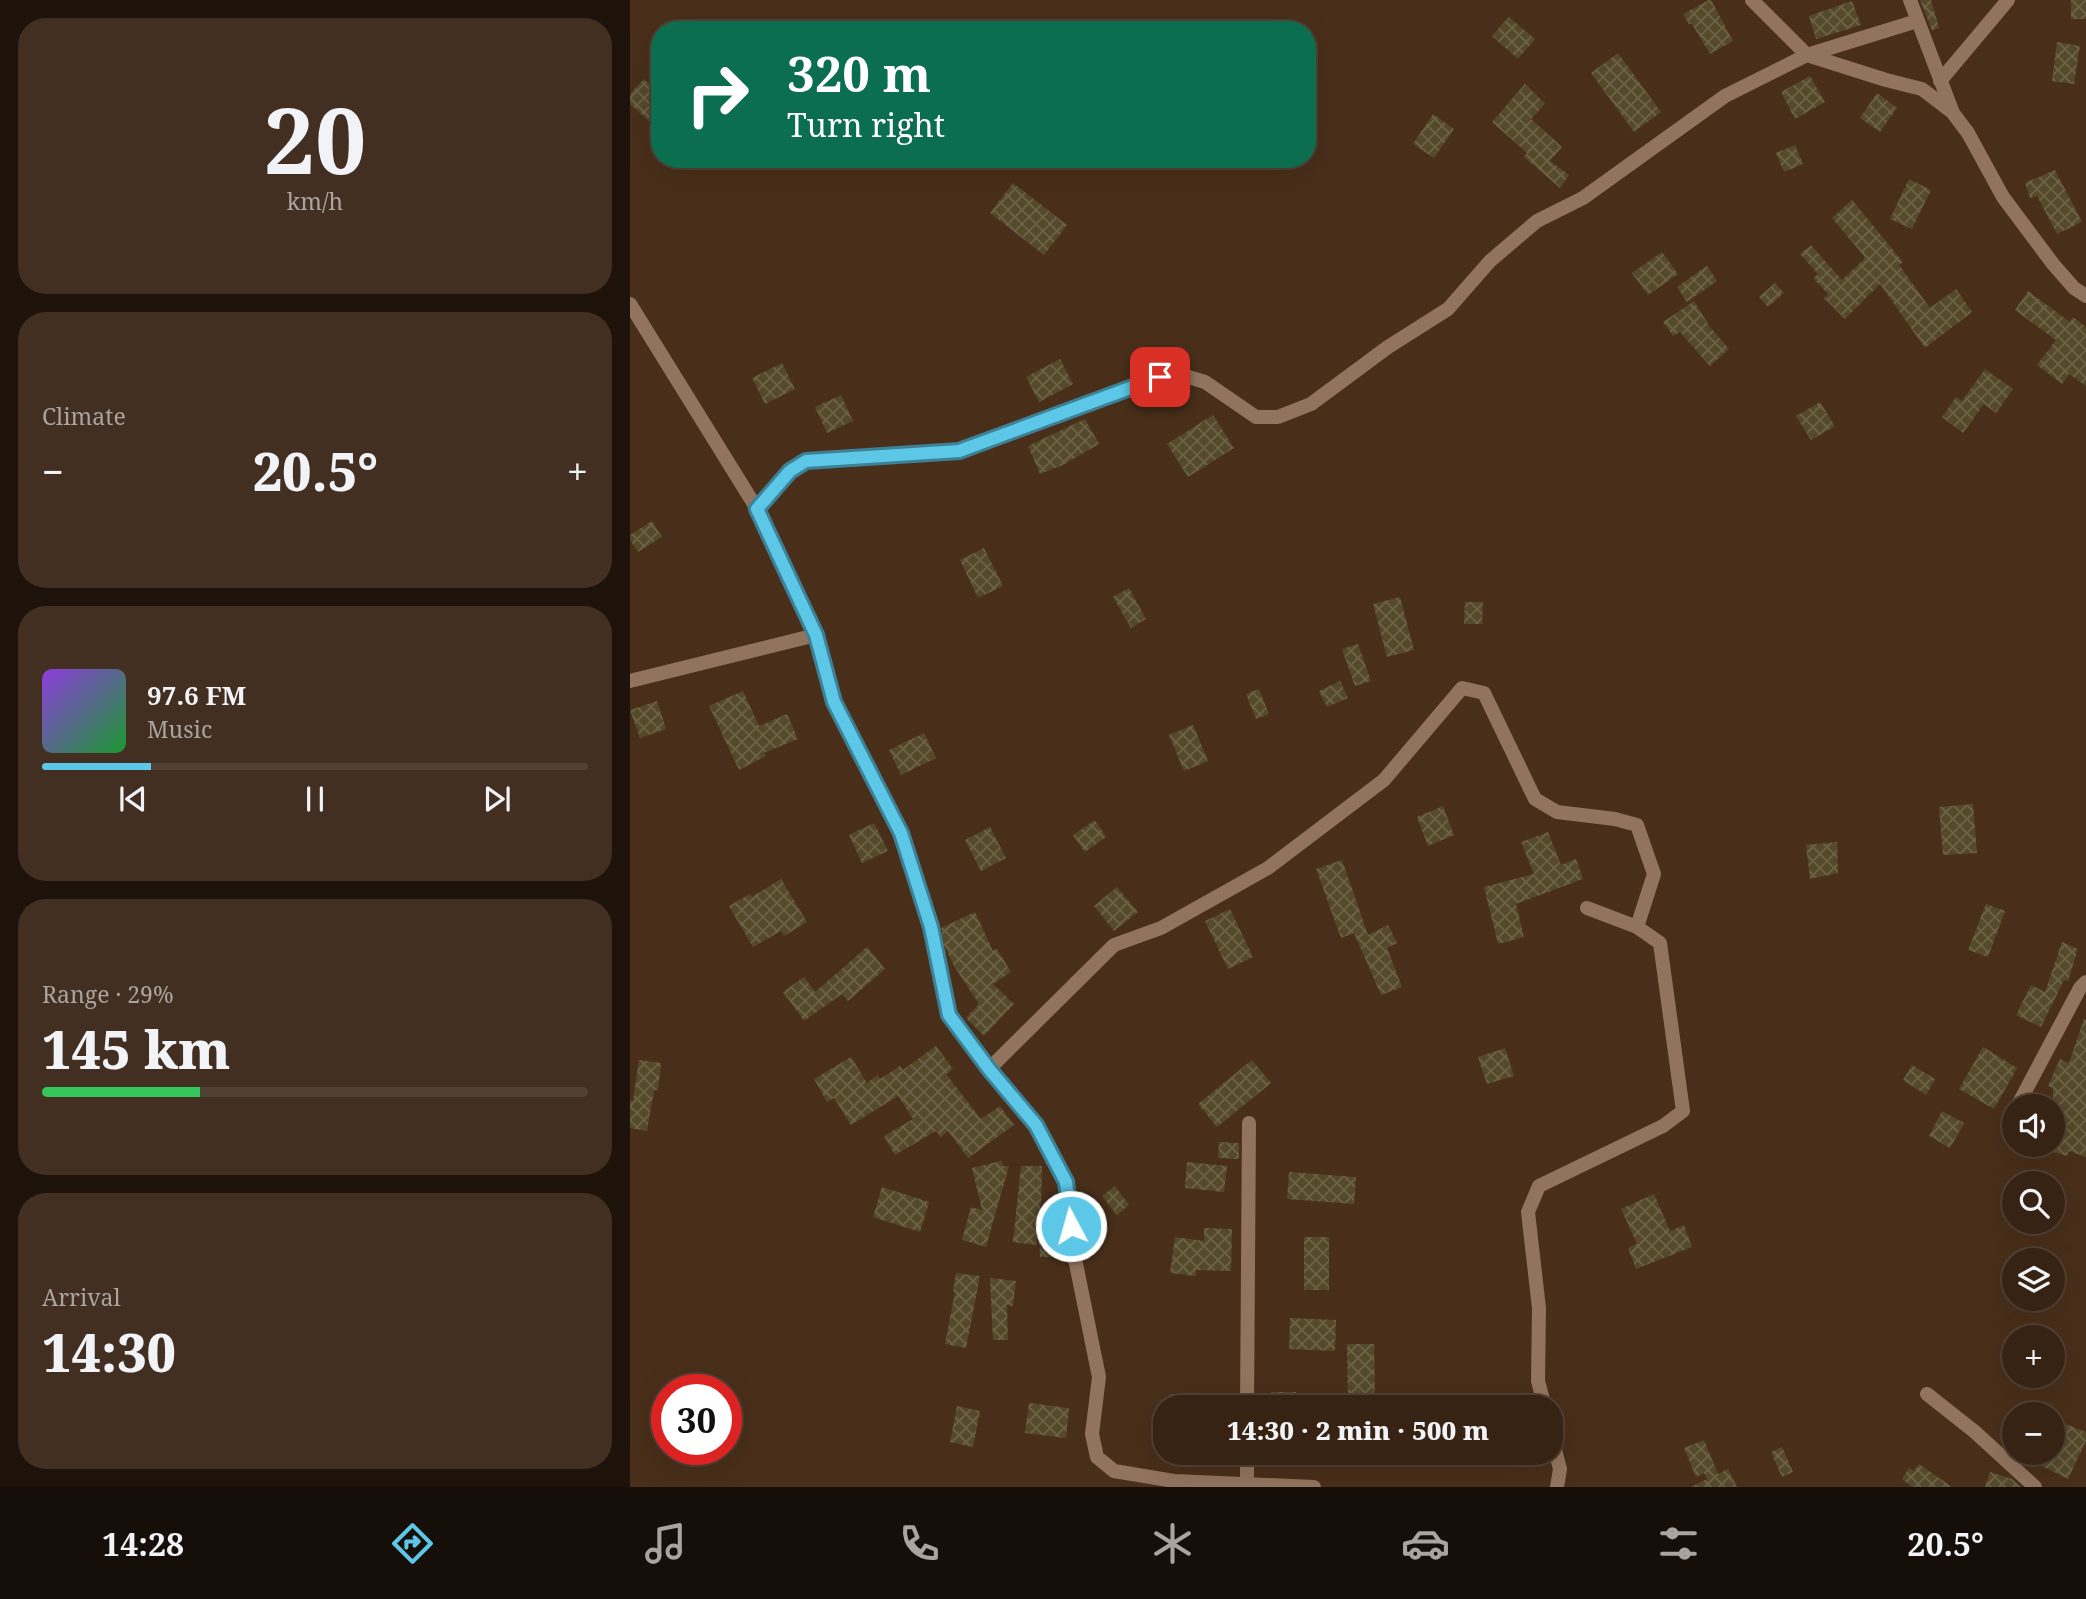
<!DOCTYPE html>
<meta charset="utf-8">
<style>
:root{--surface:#372314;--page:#422f22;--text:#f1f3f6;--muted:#aaa4a0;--line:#514034;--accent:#5cc7e7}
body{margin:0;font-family:"Noto Serif",serif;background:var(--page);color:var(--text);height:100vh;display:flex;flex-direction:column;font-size:26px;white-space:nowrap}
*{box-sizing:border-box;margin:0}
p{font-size:23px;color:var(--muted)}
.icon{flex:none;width:38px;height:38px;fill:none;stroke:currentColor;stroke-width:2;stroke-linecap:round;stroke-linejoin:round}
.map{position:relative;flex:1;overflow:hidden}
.sheet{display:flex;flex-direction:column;gap:18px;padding:18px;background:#1e130b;width:630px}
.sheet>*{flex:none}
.guide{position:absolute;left:21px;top:21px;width:665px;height:147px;border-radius:28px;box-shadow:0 7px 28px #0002,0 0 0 2px var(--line);background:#0b6e4f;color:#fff;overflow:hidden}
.buttons{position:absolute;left:1372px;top:1094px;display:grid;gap:14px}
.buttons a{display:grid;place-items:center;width:63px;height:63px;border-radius:50%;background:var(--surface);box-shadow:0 7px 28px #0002,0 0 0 2px var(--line);font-size:35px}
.speed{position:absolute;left:21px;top:1374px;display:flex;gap:14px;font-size:35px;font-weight:700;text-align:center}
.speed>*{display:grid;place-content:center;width:91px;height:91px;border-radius:50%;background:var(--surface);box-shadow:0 7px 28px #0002,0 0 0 2px var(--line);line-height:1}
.speed .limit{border:10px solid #d22;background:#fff;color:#111}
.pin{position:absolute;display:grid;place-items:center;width:60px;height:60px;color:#fff;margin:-30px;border-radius:14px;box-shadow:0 4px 10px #0006}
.me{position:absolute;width:77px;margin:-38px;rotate:354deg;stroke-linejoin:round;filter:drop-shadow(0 0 5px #0008)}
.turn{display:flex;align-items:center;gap:24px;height:147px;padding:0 21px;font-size:32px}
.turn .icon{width:91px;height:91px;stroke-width:2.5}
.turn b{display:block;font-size:49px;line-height:60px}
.big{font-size:52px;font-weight:800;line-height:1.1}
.sheet .card{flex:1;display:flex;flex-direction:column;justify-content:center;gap:10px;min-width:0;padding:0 24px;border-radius:28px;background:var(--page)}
.sheet .dial{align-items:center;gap:0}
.dial b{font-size:91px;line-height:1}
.song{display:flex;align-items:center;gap:21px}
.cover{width:84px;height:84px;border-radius:10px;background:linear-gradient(135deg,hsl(270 70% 55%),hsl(130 70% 35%))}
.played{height:7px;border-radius:4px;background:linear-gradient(90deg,var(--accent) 20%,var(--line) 20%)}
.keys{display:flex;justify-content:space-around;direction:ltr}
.heat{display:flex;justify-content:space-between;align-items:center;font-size:38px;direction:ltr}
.charge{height:10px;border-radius:5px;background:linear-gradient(90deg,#34c759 29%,var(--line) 0)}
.trip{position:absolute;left:523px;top:1395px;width:410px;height:70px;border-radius:28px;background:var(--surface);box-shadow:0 7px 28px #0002,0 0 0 2px var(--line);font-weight:800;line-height:70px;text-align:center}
.menu{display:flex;height:112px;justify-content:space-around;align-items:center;background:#160e08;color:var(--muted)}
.menu .icon{width:49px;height:49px}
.menu .active{color:var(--accent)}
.menu b{font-size:32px;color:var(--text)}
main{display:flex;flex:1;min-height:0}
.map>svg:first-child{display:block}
.building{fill:url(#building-cross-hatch)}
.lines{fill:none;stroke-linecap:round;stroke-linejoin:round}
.street{stroke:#92745e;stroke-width:14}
.route-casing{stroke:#3c8196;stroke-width:18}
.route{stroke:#5cc7e7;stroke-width:12}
</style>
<main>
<section class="sheet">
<div class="card dial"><b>20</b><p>km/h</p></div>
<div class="card"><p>Climate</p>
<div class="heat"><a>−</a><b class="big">20.5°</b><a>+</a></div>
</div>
<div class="card">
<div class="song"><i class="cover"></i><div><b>97.6 FM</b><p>Music</p></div></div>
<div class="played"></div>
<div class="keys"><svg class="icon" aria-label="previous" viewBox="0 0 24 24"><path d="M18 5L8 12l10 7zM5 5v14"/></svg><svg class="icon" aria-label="pause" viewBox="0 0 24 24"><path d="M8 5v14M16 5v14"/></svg><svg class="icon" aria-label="next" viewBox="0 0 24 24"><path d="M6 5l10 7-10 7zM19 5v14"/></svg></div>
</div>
<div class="card"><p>Range · 29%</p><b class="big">145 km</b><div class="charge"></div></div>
<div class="card"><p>Arrival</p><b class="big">14:30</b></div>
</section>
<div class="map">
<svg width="1456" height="1487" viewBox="0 0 1456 1487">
<defs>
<pattern id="building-cross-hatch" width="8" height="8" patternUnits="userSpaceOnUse" patternTransform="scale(1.75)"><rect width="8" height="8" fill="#544929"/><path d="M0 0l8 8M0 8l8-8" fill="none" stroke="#6c6247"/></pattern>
</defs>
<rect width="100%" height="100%" fill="#492f1a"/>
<!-- building -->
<path class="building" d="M 1079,0 L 1081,0 L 1103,41 L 1080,54 L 1062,24 L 1059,24 L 1053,14 Z
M 1290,0 L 1301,0 L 1309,28 L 1302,30 Z
M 1441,0 L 1456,0 L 1456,19 L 1441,19 Z
M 1222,1 L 1231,25 L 1186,39 L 1179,16 Z
M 879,17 L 905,39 L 888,59 L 862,36 Z
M 1427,42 L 1450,46 L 1444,84 L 1422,81 Z
M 988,53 L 1031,112 L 1004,132 L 961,73 Z
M 1180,76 L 1195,102 L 1165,119 L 1151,92 Z
M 14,79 L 30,94 L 30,131 L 0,104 L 0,94 Z
M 895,84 L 915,104 L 901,119 L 932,147 L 920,161 L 939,175 L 930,188 L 894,157 L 897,153 L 862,122 Z
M 1247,93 L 1267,108 L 1250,132 L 1230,118 Z
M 803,114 L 824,129 L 804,158 L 783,144 Z
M 1165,145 L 1173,164 L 1154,172 L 1146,153 Z
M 1425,170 L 1452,222 L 1427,234 L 1407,196 L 1400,198 L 1395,183 Z
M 1279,179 L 1301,190 L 1282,229 L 1260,219 Z
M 383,183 L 437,225 L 414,255 L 360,213 Z
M 1222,200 L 1273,262 L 1269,265 L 1300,308 L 1326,289 L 1342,312 L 1295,348 L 1250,284 L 1215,319 L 1194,298 L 1198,294 L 1183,278 L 1188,274 L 1170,254 L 1181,245 L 1212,280 L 1234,259 L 1234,256 L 1202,218 Z
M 1032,252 L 1048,274 L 1018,295 L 1002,273 Z
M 1077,266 L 1087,281 L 1057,302 L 1047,287 Z
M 1145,283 L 1154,293 L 1138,307 L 1129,297 Z
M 1398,291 L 1440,322 L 1443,317 L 1456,327 L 1456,386 L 1439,374 L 1432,384 L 1407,365 L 1426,340 L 1385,310 Z
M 1064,301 L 1080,327 L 1099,349 L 1080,366 L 1050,332 L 1043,336 L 1033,322 Z
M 430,359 L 443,384 L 409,402 L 396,377 Z
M 152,363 L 165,389 L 135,404 L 122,378 Z
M 1355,369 L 1383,389 L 1366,413 L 1354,404 L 1333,433 L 1312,417 L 1326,397 L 1332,401 Z
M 211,395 L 223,421 L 197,433 L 185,407 Z
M 1190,402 L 1205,426 L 1181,440 L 1166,416 Z
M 583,415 L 604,448 L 558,477 L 537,444 Z
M 455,419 L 469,444 L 433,465 L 410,474 L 398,446 Z
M 22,521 L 32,537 L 8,552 L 0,540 L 0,535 Z
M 354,548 L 373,586 L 348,598 L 330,560 Z
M 499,588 L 516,619 L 501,628 L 483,597 Z
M 770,597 L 784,650 L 757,657 L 743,604 Z
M 835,602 L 853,602 L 852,624 L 834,624 Z
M 728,644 L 741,681 L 725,686 L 712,649 Z
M 710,681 L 718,698 L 697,707 L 689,691 Z
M 629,689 L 639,714 L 626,719 L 616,694 Z
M 113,691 L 129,726 L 157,714 L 168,739 L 134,753 L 136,756 L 109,770 L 79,706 Z
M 27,701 L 36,729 L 10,738 L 0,710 Z
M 563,725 L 578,761 L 554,771 L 539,735 Z
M 294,733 L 306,758 L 271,775 L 259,750 Z
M 1343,804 L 1347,853 L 1313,855 L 1309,807 Z
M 813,806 L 824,835 L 798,846 L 787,817 Z
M 465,820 L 476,837 L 455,852 L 443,835 Z
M 244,823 L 258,851 L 232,863 L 219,835 Z
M 360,827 L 376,858 L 351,871 L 335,840 Z
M 918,832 L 931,865 L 946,859 L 953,879 L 886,904 L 894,937 L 868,944 L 854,887 L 904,874 L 891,842 Z
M 1207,842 L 1208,873 L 1180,879 L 1176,845 Z
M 712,860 L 738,935 L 758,925 L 767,943 L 757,948 L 772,987 L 751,995 L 724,933 L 711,938 L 686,869 Z
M 151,879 L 177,922 L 154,936 L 151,931 L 123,947 L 99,906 L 120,894 L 122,897 Z
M 487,887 L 508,912 L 484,931 L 464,906 Z
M 1356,904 L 1375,911 L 1358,957 L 1338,950 Z
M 600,909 L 623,957 L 598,969 L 575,921 Z
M 345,912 L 363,951 L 367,949 L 381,972 L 363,984 L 384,1004 L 354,1036 L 336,1018 L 349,1004 L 324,966 L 314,945 L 311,928 Z
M 1432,942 L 1448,949 L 1438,981 L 1434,980 L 1411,1027 L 1386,1015 L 1401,985 L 1415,992 Z
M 237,947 L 255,969 L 218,1001 L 212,994 L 174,1021 L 153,992 L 174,977 L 185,992 Z
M 1454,1019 L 1456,1020 L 1456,1157 L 1439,1151 L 1437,1156 L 1423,1152 L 1423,1088 L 1418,1086 L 1430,1059 L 1439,1063 Z
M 306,1046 L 323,1069 L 316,1074 L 351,1119 L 370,1106 L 384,1125 L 338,1158 L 318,1131 L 311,1137 L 306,1131 L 265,1155 L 254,1136 L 283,1119 L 268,1096 L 221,1125 L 204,1098 L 197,1102 L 184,1079 L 221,1057 L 237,1083 L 248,1075 L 250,1079 L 270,1066 L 273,1070 Z
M 1353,1047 L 1387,1068 L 1364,1109 L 1329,1089 Z
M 875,1048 L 884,1076 L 857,1084 L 848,1057 Z
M 9,1060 L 31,1063 L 28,1090 L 24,1090 L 17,1131 L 0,1128 L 0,1100 L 3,1101 Z
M 622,1060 L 641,1083 L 587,1127 L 568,1104 Z
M 1282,1065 L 1305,1079 L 1296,1095 L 1273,1080 Z
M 1312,1111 L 1334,1123 L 1320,1148 L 1299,1136 Z
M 589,1142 L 609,1143 L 609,1159 L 588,1158 Z
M 371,1161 L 373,1166 L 379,1166 L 356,1247 L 332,1240 L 341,1207 L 352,1210 L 342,1168 Z
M 557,1162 L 597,1166 L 594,1192 L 555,1188 Z
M 391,1166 L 412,1166 L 411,1203 L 407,1245 L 383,1242 Z
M 659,1172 L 726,1177 L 724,1204 L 657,1199 Z
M 485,1186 L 499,1205 L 487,1215 L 472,1196 Z
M 252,1187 L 299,1202 L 290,1232 L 243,1217 Z
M 1024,1194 L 1040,1231 L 1054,1225 L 1062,1247 L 1006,1269 L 998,1248 L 1007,1244 L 991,1209 Z
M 574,1228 L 602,1229 L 601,1271 L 566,1270 L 566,1276 L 540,1273 L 545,1237 L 574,1241 Z
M 409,1237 L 423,1237 L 424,1257 L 410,1257 Z
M 674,1237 L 699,1237 L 699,1290 L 674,1290 Z
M 326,1273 L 350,1276 L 336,1348 L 315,1344 L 325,1292 L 323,1292 Z
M 360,1278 L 386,1281 L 383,1306 L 377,1305 L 378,1340 L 363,1340 Z
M 660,1318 L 706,1320 L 705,1351 L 659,1349 Z
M 717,1344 L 744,1344 L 745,1397 L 718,1397 Z
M 641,1392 L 666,1392 L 666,1407 L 641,1407 Z
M 540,1394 L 578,1397 L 578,1407 L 539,1407 Z
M 399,1403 L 439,1408 L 436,1438 L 395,1433 Z
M 327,1406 L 350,1411 L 343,1447 L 320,1442 Z
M 1423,1419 L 1456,1432 L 1456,1441 L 1438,1479 L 1404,1462 L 1409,1452 L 1423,1452 Z
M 1074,1440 L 1088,1474 L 1098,1469 L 1107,1487 L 1061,1487 L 1077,1479 L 1074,1473 L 1066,1477 L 1054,1448 Z
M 1152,1447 L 1163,1472 L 1152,1477 L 1141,1452 Z
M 1289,1464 L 1322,1487 L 1282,1487 L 1272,1479 L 1279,1468 L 1284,1471 Z
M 1360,1472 L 1382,1479 L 1391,1487 L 1355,1487 Z"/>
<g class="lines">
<!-- street -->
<path class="street" d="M 1122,0 L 1177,55 L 1256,80 L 1292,89 L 1322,112
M 1280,0 L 1323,113 L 1338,133 L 1373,197 L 1423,264 L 1444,288 L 1456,296
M 1310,81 L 1378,0
M 0,304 L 127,509 L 186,635 L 204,702 L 272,833 L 301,927 L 319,1015 L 359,1069 L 406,1125 L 436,1182 L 443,1249 L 469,1377 L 462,1434 L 467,1457 L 484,1471 L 544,1481 L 684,1487
M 127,509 L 160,471 L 176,461 L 329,451 L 530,377 L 552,375 L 575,382 L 626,417 L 648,417 L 681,404 L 758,347 L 818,309 L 860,261 L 907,221 L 953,198 L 1095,96 L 1177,55 L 1287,21
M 0,681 L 186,635
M 359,1069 L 484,945 L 531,928 L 638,868 L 754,780 L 832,688 L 854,693 L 905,799 L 927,812 L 985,819 L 1007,825 L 1024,874 L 1007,927
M 1390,1101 L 1450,988 L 1456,982
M 1297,1394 L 1345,1432 L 1405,1487
M 617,1407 L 619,1123
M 915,1407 L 908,1381 L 909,1308 L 898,1212 L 909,1186 L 1033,1126 L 1053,1111 L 1030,943 L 1007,927 L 957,908
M 920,1431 L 930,1469 L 927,1487
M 617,1484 L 617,1452"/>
</g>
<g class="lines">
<!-- route casing -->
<g class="route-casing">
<path id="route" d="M 441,1226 L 436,1182 L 406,1125 L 359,1069 L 319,1015 L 301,927 L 271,833 L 204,702 L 186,635 L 127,509 L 160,471 L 176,461 L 329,451 L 530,377"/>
</g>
<!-- route -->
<use href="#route" class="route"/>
</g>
</svg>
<div class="buttons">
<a><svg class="icon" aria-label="sound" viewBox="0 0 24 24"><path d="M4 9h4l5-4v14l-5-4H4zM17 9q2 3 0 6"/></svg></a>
<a><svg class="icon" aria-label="search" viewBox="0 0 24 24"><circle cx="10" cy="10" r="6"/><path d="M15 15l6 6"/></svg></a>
<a><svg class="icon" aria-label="layers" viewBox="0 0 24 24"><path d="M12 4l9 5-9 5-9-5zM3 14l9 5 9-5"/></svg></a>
<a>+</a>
<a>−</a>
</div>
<div class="speed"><div class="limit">30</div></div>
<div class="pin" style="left:530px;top:377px;background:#d93025"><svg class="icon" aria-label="arrive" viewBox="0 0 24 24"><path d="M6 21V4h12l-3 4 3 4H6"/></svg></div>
<svg class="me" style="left:441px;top:1226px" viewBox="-20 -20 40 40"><circle r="17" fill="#5cc7e7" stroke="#fff" stroke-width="3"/><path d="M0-11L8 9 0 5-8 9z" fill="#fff"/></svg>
<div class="trip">14:30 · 2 min · 500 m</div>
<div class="guide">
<div class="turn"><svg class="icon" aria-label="right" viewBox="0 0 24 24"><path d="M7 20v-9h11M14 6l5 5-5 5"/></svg><div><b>320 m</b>Turn right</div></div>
</div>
</div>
</main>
<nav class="menu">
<b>14:28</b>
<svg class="icon active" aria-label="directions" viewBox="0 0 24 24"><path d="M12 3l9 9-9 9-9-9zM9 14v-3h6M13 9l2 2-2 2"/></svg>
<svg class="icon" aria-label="music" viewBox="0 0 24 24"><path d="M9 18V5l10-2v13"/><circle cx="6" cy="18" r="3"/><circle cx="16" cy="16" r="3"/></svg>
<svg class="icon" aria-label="phone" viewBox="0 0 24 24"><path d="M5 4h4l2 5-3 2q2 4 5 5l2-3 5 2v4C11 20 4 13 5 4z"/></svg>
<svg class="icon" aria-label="climate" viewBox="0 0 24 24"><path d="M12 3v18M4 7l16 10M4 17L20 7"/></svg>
<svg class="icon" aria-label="car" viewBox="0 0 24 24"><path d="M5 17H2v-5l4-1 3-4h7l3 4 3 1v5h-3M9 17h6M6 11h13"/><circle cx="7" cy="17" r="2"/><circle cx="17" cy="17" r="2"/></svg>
<svg class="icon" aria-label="filters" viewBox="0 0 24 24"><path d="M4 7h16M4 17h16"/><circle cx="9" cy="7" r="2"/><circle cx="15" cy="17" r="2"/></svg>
<b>20.5°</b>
</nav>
